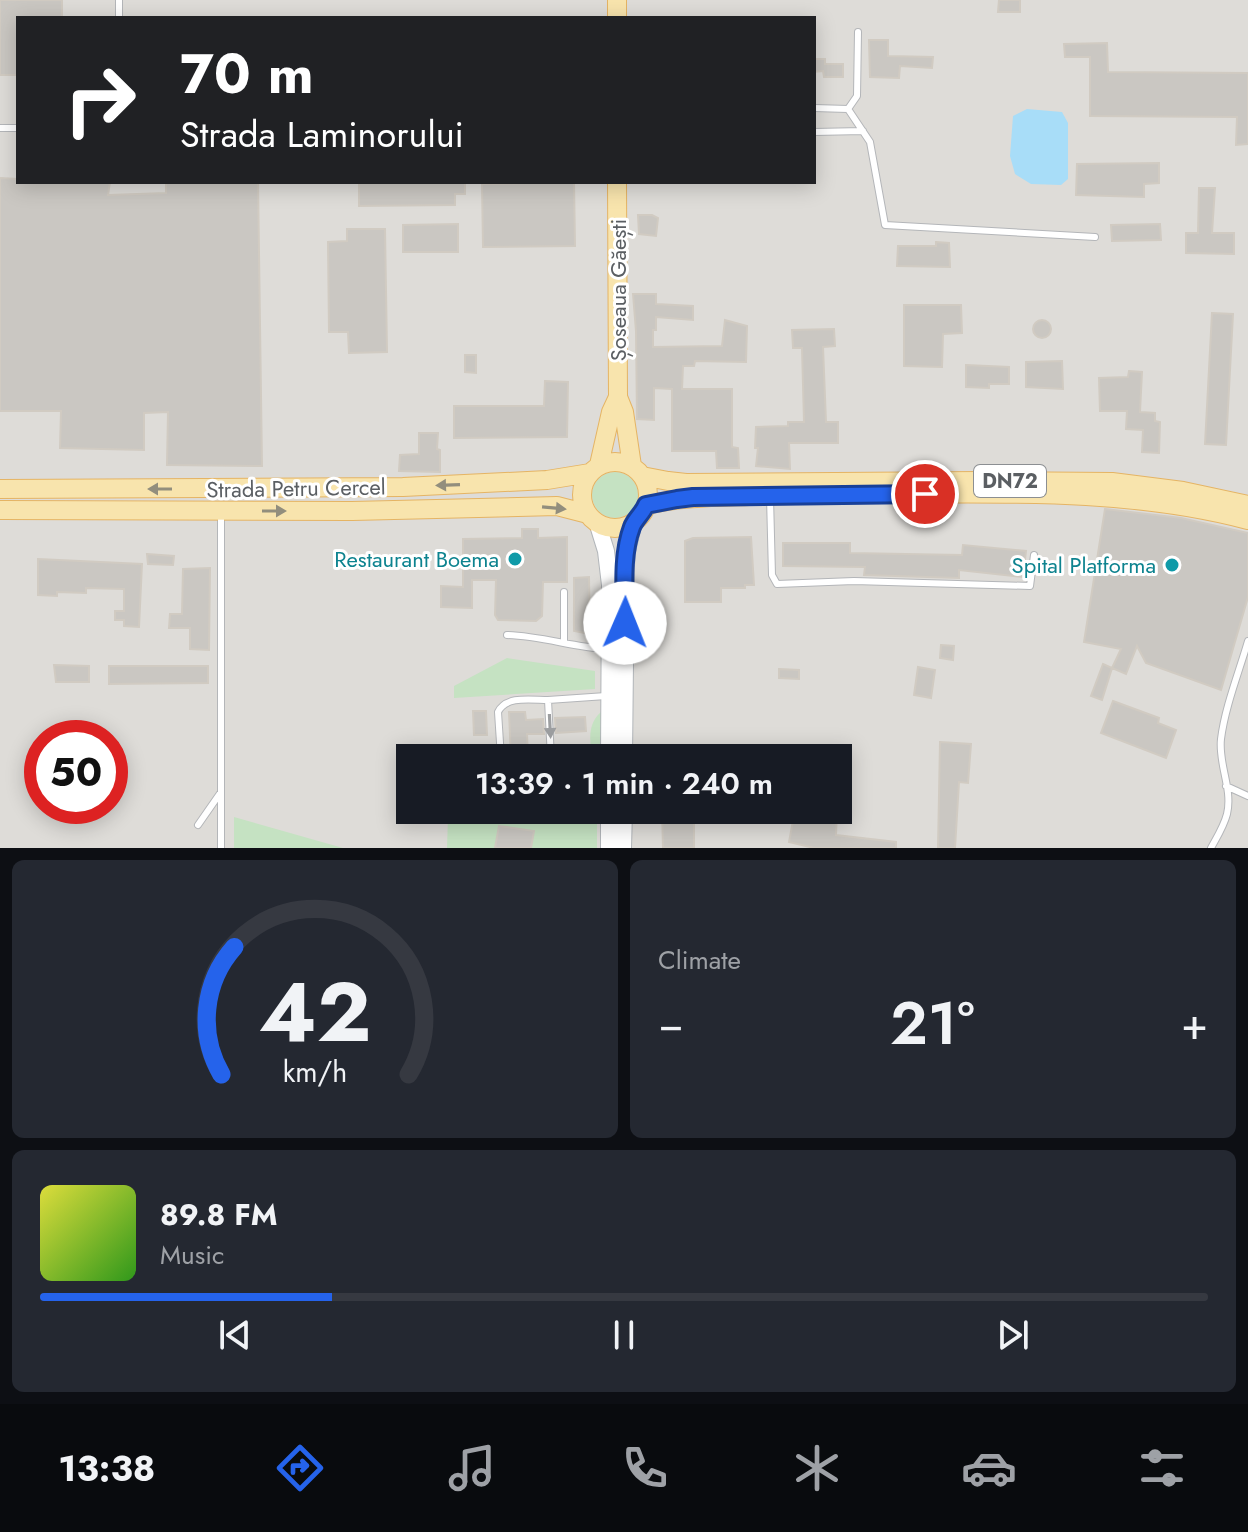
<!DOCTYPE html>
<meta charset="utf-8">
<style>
:root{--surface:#171b24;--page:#242831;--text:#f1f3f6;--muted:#9ea1a6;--line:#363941;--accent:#2563eb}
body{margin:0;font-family:Jost,sans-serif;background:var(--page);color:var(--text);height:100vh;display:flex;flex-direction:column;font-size:30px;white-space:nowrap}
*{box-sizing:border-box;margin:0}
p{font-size:26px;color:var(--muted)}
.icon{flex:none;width:44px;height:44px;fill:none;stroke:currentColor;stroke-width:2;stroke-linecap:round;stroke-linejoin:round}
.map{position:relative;height:848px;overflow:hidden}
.drawer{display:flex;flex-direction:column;gap:12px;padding:12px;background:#0d0f14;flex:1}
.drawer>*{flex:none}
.banner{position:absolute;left:16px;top:16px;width:800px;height:168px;border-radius:0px;box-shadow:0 4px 20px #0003;background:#202124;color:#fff;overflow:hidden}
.speed{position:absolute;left:24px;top:720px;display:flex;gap:16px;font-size:40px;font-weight:700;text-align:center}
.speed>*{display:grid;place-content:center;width:104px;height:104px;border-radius:50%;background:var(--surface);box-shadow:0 4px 20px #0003;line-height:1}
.speed .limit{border:12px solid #d22;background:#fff;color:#111}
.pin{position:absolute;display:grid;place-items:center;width:68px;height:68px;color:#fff;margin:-34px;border:4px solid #fff;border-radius:50%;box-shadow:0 2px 8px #0007}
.me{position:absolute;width:88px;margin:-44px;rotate:1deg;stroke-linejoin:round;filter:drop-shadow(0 0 6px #0008)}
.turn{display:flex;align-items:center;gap:28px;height:168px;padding:0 32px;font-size:36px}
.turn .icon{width:104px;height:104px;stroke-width:2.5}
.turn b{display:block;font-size:56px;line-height:68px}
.big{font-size:60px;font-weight:600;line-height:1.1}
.drawer .tile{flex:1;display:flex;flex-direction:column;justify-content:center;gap:12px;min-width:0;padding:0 28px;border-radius:12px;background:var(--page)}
.drawer .dial{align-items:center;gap:0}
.dial svg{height:208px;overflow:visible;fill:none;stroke:var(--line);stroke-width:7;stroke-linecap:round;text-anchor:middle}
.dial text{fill:var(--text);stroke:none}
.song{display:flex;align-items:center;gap:24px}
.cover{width:96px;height:96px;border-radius:12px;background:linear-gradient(135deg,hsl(60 70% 55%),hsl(110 70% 35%))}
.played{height:8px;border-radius:4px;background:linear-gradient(90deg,var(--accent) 25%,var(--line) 25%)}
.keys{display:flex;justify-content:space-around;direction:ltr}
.heat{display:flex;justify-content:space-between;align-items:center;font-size:44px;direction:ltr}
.drawer .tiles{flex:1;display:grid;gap:12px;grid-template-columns:1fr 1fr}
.tile:last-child{grid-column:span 2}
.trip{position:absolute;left:396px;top:744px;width:456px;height:80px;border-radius:0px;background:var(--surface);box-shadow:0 4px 20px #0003;font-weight:600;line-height:80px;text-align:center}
.tab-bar{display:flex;height:128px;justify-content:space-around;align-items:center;background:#090b0e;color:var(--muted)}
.tab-bar .icon{width:56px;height:56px}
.tab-bar .on{color:var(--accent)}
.tab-bar b{font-size:36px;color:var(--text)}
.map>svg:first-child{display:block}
.industrial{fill:#dedcd8;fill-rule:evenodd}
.green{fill:#c5e2c2}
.water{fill:#a8ddf8}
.building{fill:#cac7c2;stroke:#d1cbc2;stroke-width:2}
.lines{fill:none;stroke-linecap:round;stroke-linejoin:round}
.service-casing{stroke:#b4b6b9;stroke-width:8}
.secondary-casing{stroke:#b2b6ba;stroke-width:18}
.primary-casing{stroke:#e5b464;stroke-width:20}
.service{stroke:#fff;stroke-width:6}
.secondary{stroke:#fff;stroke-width:16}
.primary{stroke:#f8e4ad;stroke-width:18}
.oneway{fill:#928e7d}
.oneway2{fill:#9d9fa1}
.route-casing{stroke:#184099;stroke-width:20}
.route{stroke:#2563eb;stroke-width:14}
.culture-dot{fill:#0f9aa8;stroke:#fff;stroke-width:3}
.labels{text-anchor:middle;stroke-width:6;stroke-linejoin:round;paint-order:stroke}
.shield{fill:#fff;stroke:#8c8f92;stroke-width:2}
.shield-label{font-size:20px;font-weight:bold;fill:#5b5f63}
.street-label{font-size:22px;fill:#5b5f63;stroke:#fff}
.culture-label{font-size:22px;fill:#0d838f;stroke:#fff;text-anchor:end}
</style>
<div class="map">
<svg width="1248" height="848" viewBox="0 0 1248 848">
<rect width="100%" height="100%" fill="#edeae3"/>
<!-- industrial -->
<path class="industrial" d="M 0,0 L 1248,0 L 1248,848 L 0,848 ZM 18,18 L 814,18 L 814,182 L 18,182 ZM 42,738 L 110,738 L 110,806 L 42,806 ZM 410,758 L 838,758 L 838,810 L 410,810 Z"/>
<!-- green -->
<path class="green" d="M592 495a23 23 0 1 1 46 0a23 23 0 1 1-46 0Z
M 507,658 L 595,671 L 595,689 L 454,698 L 454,686 Z
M 601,712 L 602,758 L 592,758 C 590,741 587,724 601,712 Z
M 597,815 L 597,848 L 447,848 L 448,817 Z
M 234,817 L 343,848 L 234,848 Z"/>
<!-- water -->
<path class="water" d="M 1027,109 L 1062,112 L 1068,123 L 1068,179 L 1061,185 L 1031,184 L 1015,174 L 1010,156 L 1013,116 Z"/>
<!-- building -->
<path class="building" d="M 0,0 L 62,0 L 62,18 L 18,18 L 18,75 L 0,75 Z
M 999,0 L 1020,0 L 1020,12 L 998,12 Z
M 869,40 L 888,40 L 888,56 L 933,57 L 932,68 L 900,66 L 899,78 L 870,77 Z
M 1107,43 L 1108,72 L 1248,73 L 1248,144 L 1236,145 L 1237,117 L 1090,116 L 1090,57 L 1065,57 L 1064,44 Z
M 814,59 L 825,59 L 825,64 L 843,64 L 843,77 L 824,77 L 823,71 L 814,72 Z
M 1159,163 L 1159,183 L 1144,184 L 1144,197 L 1076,195 L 1077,164 Z
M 0,178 L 18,179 L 18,182 L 110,182 L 108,195 L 166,193 L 166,182 L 258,182 L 262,466 L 167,465 L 168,412 L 144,413 L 144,450 L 60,448 L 61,411 L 0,411 Z
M 359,182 L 465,182 L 465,194 L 455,194 L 455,205 L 359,206 Z
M 574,182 L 575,246 L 483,247 L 482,184 Z
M 1199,188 L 1215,188 L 1212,233 L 1234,233 L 1234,254 L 1186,253 L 1186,233 L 1198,233 Z
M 638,215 L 652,215 L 658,218 L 656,236 L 639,234 Z
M 458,224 L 458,252 L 403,252 L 403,225 Z
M 1160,224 L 1161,240 L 1112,241 L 1111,225 Z
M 347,229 L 385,229 L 387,352 L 349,353 L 348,332 L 329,332 L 328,242 L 347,241 Z
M 936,242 L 949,243 L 950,267 L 897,266 L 898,246 L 936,246 Z
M 633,294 L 656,294 L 656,304 L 693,306 L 693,320 L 656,317 L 656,330 L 653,330 L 653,347 L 722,346 L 725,320 L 747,326 L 746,362 L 695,361 L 694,366 L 683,366 L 682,389 L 732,389 L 732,447 L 738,448 L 739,468 L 717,468 L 716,451 L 672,451 L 672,389 L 654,388 L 654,420 L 637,419 L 636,331 Z
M 904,305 L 961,305 L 962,333 L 943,334 L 942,367 L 904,366 Z
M 1212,313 L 1233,314 L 1226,445 L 1205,444 Z
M1033 329a9 9 0 1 1 18 0a9 9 0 1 1-18 0Z
M 834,329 L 835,346 L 823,347 L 826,422 L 838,422 L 838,443 L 789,443 L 790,469 L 756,466 L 758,448 L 755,448 L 756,427 L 788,426 L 788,422 L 804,422 L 802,348 L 793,348 L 792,330 Z
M 465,355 L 476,355 L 476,373 L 465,372 Z
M 1062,361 L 1063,389 L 1026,387 L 1026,362 Z
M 966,365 L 1009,367 L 1009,384 L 989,384 L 989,388 L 966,387 Z
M 1129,371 L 1142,372 L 1140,412 L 1155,413 L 1155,421 L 1160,422 L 1159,453 L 1142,452 L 1143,430 L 1126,429 L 1127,411 L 1100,411 L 1099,378 L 1128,377 Z
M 545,381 L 568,382 L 567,437 L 454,438 L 454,406 L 544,406 Z
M 419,433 L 438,433 L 437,449 L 440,450 L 440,472 L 399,471 L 400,455 L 419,454 Z
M 1105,509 L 1181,518 L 1248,533 L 1248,597 L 1221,690 L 1146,663 L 1137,646 L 1126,674 L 1112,668 L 1121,649 L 1084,642 Z
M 522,529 L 538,529 L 538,538 L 567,537 L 567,582 L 543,582 L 542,616 L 536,621 L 498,620 L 495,615 L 496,580 L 472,580 L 472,608 L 441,607 L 441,586 L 463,587 L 463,539 L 522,538 Z
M 751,537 L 754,585 L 745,585 L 745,588 L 721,588 L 721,602 L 685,602 L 685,541 L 693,538 Z
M 783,543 L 850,543 L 850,553 L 962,555 L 963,545 L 1026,551 L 1023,577 L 959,570 L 959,578 L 864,575 L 865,567 L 783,566 Z
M 147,554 L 174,556 L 173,565 L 148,564 Z
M 38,559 L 142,564 L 139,627 L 124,626 L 124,620 L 115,620 L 115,611 L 124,611 L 124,589 L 86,588 L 86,593 L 57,592 L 57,596 L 38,595 Z
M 210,568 L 209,650 L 190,649 L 190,628 L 169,628 L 170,614 L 182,614 L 183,569 Z
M 589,577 L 590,634 L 574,631 L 574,578 Z
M 637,620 L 646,621 L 646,635 L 637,635 Z
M 941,645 L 954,646 L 953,660 L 940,658 Z
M 1103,664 L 1112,668 L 1102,700 L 1091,696 Z
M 54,665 L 89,666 L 89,682 L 56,682 Z
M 109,666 L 208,666 L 208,683 L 109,684 Z
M 918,667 L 935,670 L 931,698 L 914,695 Z
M 779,669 L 799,670 L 799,679 L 779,678 Z
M 1113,701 L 1159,718 L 1158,723 L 1176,730 L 1166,758 L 1101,733 Z
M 473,711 L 486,711 L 487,735 L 474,735 Z
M 509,712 L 525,712 L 526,720 L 543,719 L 544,734 L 527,734 L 528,758 L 511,758 Z
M 585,717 L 586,731 L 556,733 L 555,718 Z
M 940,742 L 971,744 L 968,783 L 959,782 L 955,848 L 938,848 Z
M 641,747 L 653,747 L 654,758 L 642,758 Z
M 662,810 L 694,810 L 694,848 L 663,848 Z
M 795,810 L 837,810 L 836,835 L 896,842 L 896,848 L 814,848 L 789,842 Z
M 499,826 L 534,831 L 531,848 L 495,848 Z"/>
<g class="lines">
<!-- service casing -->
<g class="service-casing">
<path id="service" d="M 119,0 L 119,18
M 814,108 L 848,109 L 857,96 L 858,32
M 848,109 L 870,142 L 885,225 L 1095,237
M 0,128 L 18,128
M 814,132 L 863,131
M 770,497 L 772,575 L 777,584 L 854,581 L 1030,586 L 1034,555
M 507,635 C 541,636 573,647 606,649
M 564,642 L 564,592
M 501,758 L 498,712 C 506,695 532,700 548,700
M 551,758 L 548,700 L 606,696
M 1226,786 L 1248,796
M 198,825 L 221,792 L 221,514
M 221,848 L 221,792
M 1211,848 C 1217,837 1224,826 1227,814 C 1233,789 1218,764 1221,739 C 1225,707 1239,672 1248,641"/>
</g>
<!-- secondary casing -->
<g class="secondary-casing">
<path id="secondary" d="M 597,522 L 606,551 L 610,585 L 609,758
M 624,758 L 626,565 L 627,551 L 634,522
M 609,810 L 609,848
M 623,848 L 624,810"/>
</g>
<!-- primary casing -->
<g class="primary-casing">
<path id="primary" d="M 617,0 L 617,18
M 617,182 L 618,397 L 624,412 L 632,466
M582 495a33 33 0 1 1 66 0a33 33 0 1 1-66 0Z
M 599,465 L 611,412 L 618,397
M 642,476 L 668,481 L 686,483 L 980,481 L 1112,482 L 1183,491 L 1248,505
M 0,489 L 403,487 L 547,480 L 590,473
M 646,505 C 681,497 714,497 749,496 C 788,495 827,494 865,494 C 993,494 1123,487 1248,520
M 0,510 L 352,511 L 557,506 L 588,514"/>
</g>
<!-- service -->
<use href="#service" class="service"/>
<!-- secondary -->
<use href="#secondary" class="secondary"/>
<!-- primary -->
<use href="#primary" class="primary"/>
</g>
<!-- one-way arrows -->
<defs><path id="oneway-solid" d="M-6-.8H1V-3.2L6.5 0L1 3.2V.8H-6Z" transform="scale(2)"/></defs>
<g class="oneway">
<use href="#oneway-solid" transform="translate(448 485) rotate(178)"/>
<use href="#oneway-solid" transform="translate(160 489) rotate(180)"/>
<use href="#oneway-solid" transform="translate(554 508) rotate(5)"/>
<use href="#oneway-solid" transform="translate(274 511)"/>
</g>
<use class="oneway2" href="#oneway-solid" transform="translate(550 726) rotate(87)"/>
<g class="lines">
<!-- route casing -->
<g class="route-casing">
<path id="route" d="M 625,623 C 625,592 621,556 632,527 C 635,519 643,513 646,505 L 677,499 L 693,497 L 925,494"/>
</g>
<!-- route -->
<use href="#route" class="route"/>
</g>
<!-- markers -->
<g class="culture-dot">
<circle cx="515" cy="559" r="8"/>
<circle cx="1172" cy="565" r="8"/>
</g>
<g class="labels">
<!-- shield labels -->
<rect class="shield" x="974" y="465" width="72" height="32" rx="6"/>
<g class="shield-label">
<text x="1010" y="488">DN72</text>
</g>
<!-- street labels -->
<g class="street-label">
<text transform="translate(618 290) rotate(-90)" y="8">Șoseaua Găești</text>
<text transform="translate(296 488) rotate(-1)" y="8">Strada Petru Cercel</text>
</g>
<!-- culture labels -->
<g class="culture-label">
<text x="499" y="567">Restaurant Boema</text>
<text x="1156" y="573">Spital Platforma</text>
</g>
</g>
</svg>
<div class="speed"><div class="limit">50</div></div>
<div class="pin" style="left:925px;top:494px;background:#d93025"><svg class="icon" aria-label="arrive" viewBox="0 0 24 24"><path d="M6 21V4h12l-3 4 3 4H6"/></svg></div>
<svg class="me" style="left:625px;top:623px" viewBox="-20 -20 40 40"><circle r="19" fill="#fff"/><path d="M0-13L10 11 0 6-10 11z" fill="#2563eb"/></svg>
<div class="trip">13:39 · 1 min · 240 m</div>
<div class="banner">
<div class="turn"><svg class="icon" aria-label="right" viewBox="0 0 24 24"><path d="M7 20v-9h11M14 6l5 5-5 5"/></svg><div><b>70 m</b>Strada Laminorului</div></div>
</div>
</div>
<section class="drawer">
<div class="tiles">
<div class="tile dial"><svg viewBox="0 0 100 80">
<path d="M14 69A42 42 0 1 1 86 69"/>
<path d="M14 69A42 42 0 0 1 19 20" stroke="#2563eb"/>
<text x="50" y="56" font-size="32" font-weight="700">42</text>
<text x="50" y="72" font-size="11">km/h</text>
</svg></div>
<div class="tile"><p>Climate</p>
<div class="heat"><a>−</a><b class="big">21°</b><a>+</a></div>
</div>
<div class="tile">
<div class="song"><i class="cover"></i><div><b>89.8 FM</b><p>Music</p></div></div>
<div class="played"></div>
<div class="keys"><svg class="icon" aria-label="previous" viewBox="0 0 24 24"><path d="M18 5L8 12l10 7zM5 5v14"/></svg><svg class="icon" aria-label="pause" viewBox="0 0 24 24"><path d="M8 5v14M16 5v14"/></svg><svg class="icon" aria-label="next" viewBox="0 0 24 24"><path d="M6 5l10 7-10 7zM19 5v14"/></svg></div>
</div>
</div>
</section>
<nav class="tab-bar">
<b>13:38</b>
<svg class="icon on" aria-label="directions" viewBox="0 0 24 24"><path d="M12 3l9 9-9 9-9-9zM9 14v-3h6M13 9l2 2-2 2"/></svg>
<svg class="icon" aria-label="music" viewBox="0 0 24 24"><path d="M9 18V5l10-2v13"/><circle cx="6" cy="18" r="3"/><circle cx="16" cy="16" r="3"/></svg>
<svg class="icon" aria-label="phone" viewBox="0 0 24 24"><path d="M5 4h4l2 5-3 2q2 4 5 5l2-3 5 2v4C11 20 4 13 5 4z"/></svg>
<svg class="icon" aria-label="climate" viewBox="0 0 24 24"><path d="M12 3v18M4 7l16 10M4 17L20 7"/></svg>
<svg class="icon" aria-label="car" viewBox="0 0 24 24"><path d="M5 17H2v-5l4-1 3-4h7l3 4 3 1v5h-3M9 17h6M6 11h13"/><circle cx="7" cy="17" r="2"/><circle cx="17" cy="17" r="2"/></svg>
<svg class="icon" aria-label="filters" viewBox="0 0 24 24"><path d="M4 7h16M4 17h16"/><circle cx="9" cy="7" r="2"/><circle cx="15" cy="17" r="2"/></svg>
</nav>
